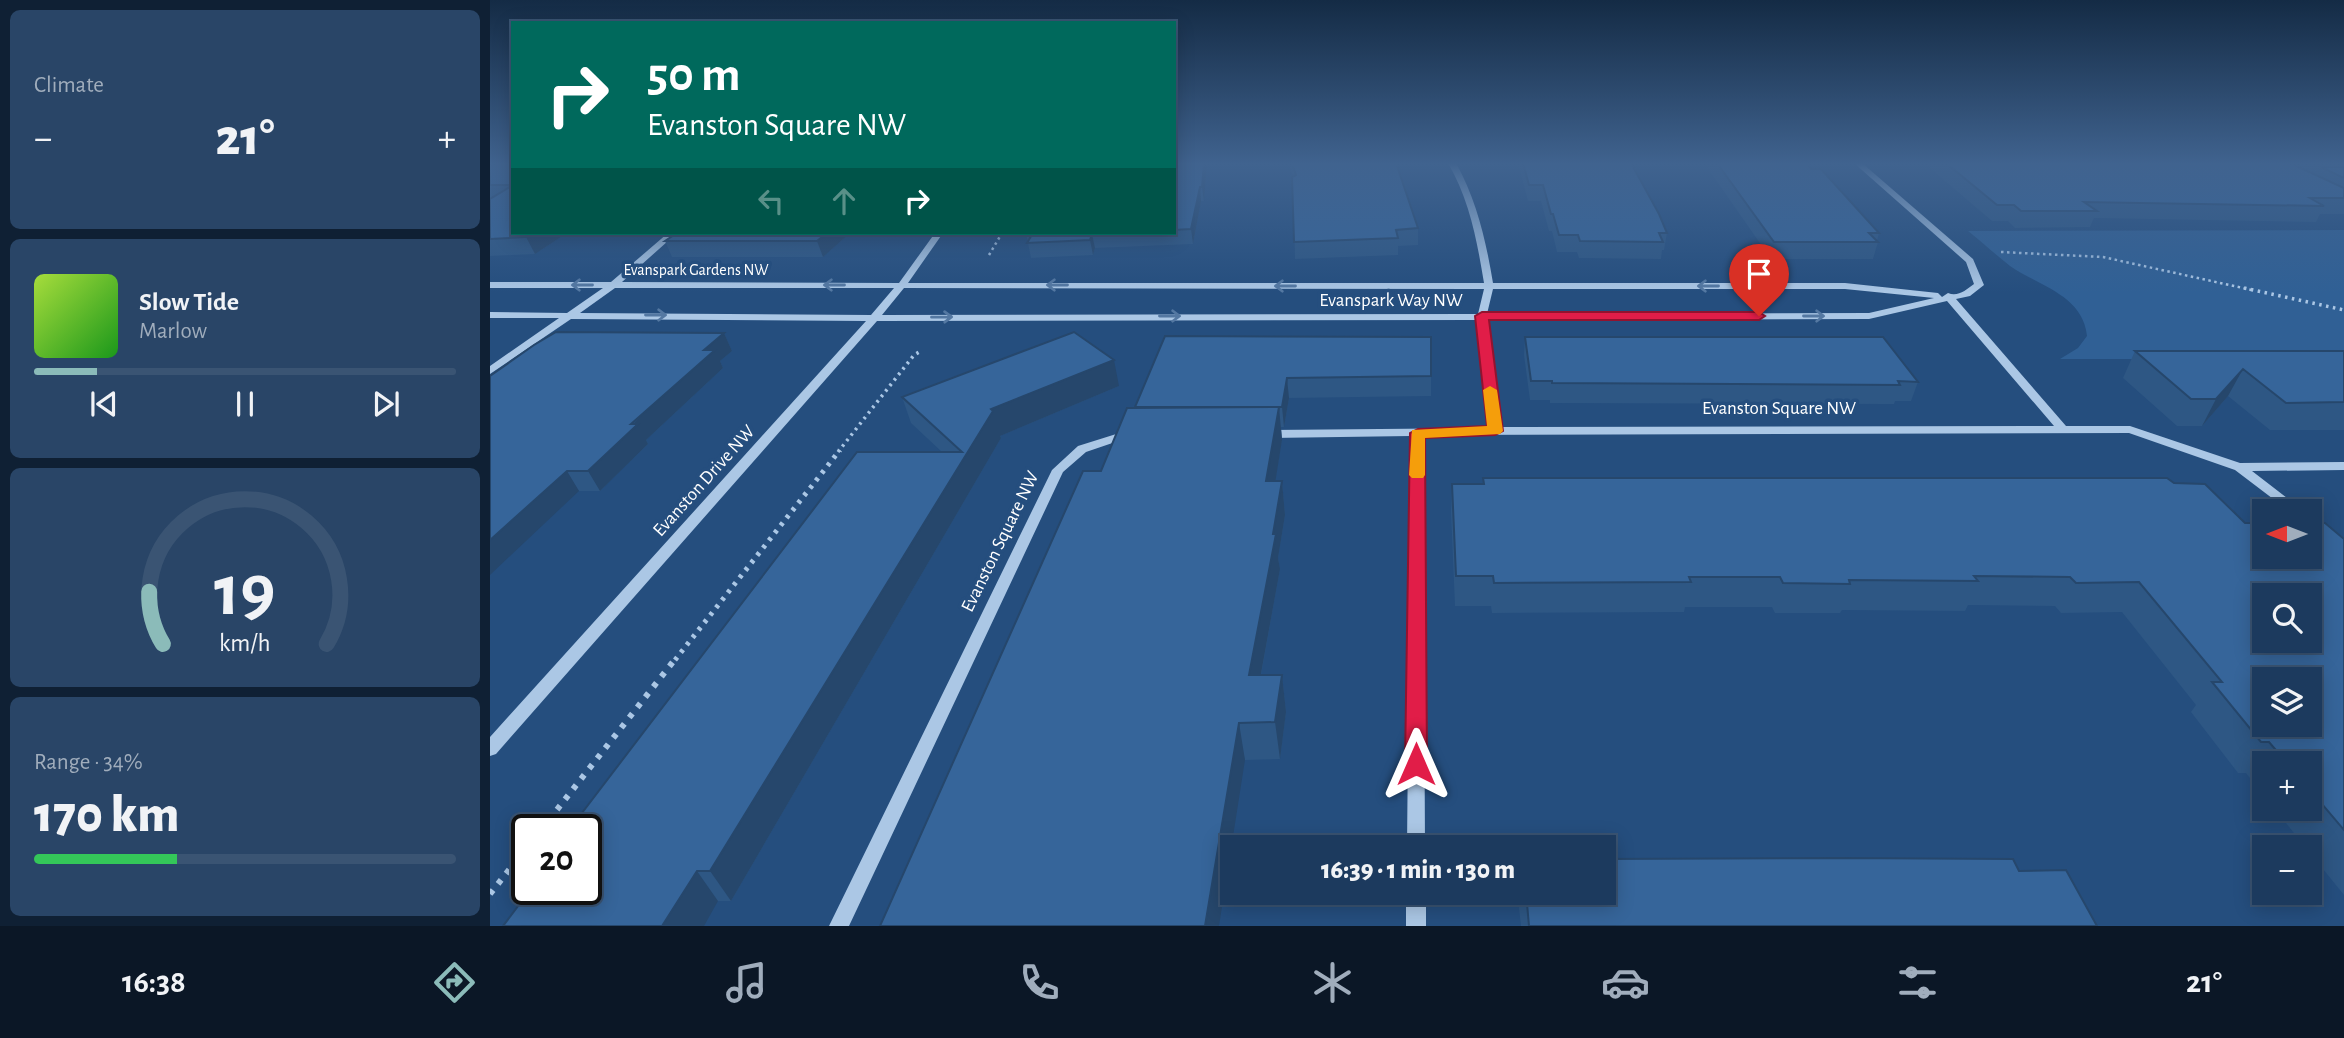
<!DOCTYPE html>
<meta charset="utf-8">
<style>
:root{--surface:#1c3a5e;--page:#294567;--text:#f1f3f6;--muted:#a0adbc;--line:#3a5473;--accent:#8bbbb9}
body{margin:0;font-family:"Alegreya Sans",sans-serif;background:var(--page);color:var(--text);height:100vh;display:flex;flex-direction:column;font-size:26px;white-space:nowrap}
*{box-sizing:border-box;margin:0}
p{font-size:23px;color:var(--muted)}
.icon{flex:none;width:38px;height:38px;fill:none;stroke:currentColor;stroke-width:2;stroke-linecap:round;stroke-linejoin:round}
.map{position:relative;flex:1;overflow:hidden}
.details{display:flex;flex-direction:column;gap:10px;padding:10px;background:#0f2034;width:490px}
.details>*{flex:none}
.guide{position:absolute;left:21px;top:21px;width:665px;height:214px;border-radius:0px;box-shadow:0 4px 18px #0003,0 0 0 2px var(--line);background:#00695c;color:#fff;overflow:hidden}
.needle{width:46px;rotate:270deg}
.buttons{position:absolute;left:1762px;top:499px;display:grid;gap:14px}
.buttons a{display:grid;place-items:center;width:70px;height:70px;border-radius:0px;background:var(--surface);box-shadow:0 4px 18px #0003,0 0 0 2px var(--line);font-size:35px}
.speed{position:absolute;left:21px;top:814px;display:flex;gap:14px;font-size:35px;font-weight:700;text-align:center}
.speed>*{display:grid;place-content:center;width:91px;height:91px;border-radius:50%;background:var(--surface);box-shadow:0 4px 18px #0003,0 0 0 2px var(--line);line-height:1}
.speed .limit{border:4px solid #111;border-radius:10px;background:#fff;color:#111}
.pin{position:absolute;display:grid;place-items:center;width:60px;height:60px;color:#fff;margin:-72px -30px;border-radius:50% 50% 50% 0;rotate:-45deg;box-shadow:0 0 7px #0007}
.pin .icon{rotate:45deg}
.me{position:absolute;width:77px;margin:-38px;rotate:0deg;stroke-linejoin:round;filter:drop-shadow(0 0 5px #0008)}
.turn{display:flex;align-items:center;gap:24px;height:147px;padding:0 21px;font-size:32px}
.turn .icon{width:91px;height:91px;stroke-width:2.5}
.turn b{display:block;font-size:49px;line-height:60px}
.lanes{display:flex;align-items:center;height:66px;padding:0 21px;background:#0003;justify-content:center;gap:35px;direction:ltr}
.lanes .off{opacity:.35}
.big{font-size:52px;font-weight:800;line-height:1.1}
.details .widget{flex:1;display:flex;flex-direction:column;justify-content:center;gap:10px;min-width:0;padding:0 24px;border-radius:10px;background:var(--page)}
.details .dial{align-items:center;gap:0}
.dial svg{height:182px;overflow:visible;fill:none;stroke:var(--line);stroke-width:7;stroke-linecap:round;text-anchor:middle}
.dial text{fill:var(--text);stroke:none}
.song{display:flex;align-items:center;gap:21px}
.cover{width:84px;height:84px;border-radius:10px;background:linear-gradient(135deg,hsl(80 70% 55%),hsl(120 70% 35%))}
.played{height:7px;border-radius:4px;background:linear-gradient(90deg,var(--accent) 15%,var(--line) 15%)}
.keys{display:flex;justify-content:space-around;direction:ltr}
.heat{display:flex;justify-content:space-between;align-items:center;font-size:38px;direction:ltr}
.charge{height:10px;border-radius:5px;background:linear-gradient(90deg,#34c759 34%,var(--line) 0)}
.trip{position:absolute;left:730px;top:835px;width:396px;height:70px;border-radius:0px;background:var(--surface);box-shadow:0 4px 18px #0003,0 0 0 2px var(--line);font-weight:800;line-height:70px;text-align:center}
.tabs{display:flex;height:112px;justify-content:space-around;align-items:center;background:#0b1726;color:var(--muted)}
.tabs .icon{width:49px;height:49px}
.tabs .on{color:var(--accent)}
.tabs b{font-size:32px;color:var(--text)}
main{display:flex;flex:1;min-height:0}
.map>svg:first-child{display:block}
.green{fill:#306095}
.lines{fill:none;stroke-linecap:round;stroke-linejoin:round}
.path-far3{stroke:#abc7e5;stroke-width:2.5;stroke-dasharray:2.5 3.5;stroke-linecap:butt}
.path-far2{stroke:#abc7e5;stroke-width:3.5;stroke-dasharray:2.5 4.5;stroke-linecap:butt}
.path-far1{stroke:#abc7e5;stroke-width:5;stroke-dasharray:3.5 6;stroke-linecap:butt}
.path{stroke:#abc7e5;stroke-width:6;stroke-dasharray:5 8;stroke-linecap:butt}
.minor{fill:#abc7e5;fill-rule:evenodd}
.wall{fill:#2e5784}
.shaded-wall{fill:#26476c}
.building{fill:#36659a;stroke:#26476c;stroke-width:2;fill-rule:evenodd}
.oneway{stroke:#5478a2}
.route{fill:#e11d48;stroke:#92132f;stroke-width:2}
.slow{fill:#f59e0b}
.labels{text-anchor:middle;stroke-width:7;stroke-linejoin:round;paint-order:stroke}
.far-street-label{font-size:16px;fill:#fff;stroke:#254e7e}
.street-label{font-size:19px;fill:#fff;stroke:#254e7e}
</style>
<main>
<section class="details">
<div class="widget"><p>Climate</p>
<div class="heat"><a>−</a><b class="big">21°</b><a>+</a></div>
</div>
<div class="widget">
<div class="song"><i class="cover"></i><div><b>Slow Tide</b><p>Marlow</p></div></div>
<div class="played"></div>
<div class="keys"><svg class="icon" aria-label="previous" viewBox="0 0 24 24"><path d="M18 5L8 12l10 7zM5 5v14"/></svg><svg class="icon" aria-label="pause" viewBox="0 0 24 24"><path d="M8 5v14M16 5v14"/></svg><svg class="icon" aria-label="next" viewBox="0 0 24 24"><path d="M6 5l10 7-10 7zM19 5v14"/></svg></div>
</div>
<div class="widget dial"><svg viewBox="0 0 100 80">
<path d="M14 69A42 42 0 1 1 86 69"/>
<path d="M14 69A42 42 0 0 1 8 46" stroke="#8bbbb9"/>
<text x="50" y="56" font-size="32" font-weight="700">19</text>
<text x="50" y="72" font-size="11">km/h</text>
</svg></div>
<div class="widget"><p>Range · 34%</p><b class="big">170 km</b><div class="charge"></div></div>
</section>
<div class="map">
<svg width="1854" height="926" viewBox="0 0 1854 926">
<rect width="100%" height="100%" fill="#254e7e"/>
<!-- green -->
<path class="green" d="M 1854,230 L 1854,359 L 1570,359 L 1588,348 L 1597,336 C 1593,295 1549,286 1520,266 C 1506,255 1492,242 1478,231 Z"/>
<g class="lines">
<!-- path-far3 -->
<path class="path-far3" d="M 1511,252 L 1613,257 L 1762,290
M 499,255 L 512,233"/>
<!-- path-far2 -->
<path class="path-far2" d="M 1754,288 L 1854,310
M 348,452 L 424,355 L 431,351"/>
<!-- path-far1 -->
<path class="path-far1" d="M 185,660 L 350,450"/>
<!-- path -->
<path class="path" d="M 51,830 L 186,658
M 0,894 L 37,847"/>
<!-- minor -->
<path class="minor" d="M 958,163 L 966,163 C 987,201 996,241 1003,283 L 1355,283 L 1448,293 L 1452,297 L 1458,293 C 1468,297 1476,290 1484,284 L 1476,262 L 1364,163 L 1372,163 L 1483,259 L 1494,285 L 1480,296 L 1466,299 L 1576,426 L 1640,426 L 1750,463 L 1854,462 L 1854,470 L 1762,471 L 1814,511 L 1799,511 L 1745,470 L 1639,433 L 933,435 L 935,847 L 917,847 L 921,436 L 777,438 L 771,434 L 777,430 L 999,428 L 987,320 L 387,321 L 6,754 L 0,756 L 0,737 L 376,321 L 81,319 L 0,374 L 0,366 L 69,318 L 0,318 L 0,312 L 77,313 L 113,288 L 0,288 L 0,282 L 121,282 L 178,233 L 187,233 L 132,282 L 409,283 L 445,233 L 453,233 L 418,283 L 994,283 C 987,241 980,201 958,163 ZM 125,288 L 404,288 L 381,315 L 90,313 ZM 414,288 L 994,289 L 988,314 L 392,315 ZM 1003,289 L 1355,289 L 1444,298 L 1379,313 L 997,314 ZM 1457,301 L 1564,426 L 1010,427 L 997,320 L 1379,319 Z
M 639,430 L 645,434 L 643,436 L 596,452 L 573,472 L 359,926 L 339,926 L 562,470 L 588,446 Z
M 916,892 L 936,892 L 936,926 L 916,926 Z"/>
</g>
<!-- wall -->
<path class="wall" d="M 0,163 L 77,233 L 45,254 L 0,256 Z
M 684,163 L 717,163 L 714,201 L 711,201 L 703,244 L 605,248 L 603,255 L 541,258 L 536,233 L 684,233 Z
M 798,163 L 906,163 L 928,228 L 928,245 L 908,246 L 908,255 L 805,259 L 803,176 Z
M 1028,163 L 1141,163 L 1177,233 L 1174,250 L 1172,250 L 1171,259 L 1089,258 L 1087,252 L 1067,252 L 1062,231 L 1059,231 L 1051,201 L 1038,201 Z
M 1214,163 L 1317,163 L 1389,233 L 1387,241 L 1388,242 L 1383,259 L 1281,259 Z
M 1434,163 L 1854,163 L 1854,214 L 1830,214 L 1826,222 L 1604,218 L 1600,227 L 1525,228 L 1518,221 L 1502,221 Z
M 187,233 L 360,233 L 333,257 L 182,257 L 175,241 Z
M 234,333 L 242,351 L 230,361 L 233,368 L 156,440 L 158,444 L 110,491 L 89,491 L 0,376 Z
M 941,337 L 941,396 L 799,398 L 794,427 L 791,427 L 792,440 L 785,481 L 792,481 L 795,515 L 788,558 L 790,569 L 771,675 L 792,675 L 796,712 L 790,759 L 755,760 L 645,408 Z
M 1035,337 L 1428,382 L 1421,401 L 1405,401 L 1404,404 L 1060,403 L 1060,400 L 1040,400 L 1034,355 Z
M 1645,351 L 1854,351 L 1854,430 L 1780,430 L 1738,396 L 1712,426 L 1687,426 L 1633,378 Z
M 629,386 L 510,436 L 511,438 L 241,901 L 228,901 L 13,926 L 452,452 L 421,423 L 412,397 Z
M 993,478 L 1684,483 L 1755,523 L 1854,539 L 1854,895 L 1820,853 L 1820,847 L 1815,847 L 1784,808 L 1820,808 L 1820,763 L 1774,763 L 1774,796 L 1756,773 L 1748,773 L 1701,712 L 1706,705 L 1632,612 L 1571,613 L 1565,606 L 1478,605 L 1475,611 L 1352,610 L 1350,613 L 1285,613 L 1282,607 L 1195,607 L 1194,612 L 1002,613 L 1001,606 L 965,606 L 961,512 L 962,484 L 993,484 Z
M 1529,871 L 1607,926 L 1031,926 L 1029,908 L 1031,892 L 1113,892 Z"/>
<!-- shaded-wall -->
<path class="shaded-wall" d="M 714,163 L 717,163 L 714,201 L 712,187 Z
M 710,187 L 711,201 L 703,244 L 701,229 Z
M 43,233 L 77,233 L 45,254 L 36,237 Z
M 337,233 L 360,233 L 333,257 L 327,241 Z
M 602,234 L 605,248 L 603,255 L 600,240 Z
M 234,333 L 242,351 L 230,361 L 233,368 L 156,440 L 158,444 L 110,491 L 98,471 L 214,350 Z
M 624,360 L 629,386 L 510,436 L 511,438 L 241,901 L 220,871 L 501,409 Z
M 1753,369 L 1738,396 L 1712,426 L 1726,399 Z
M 797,378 L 799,398 L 794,427 L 792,407 Z
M 789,407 L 792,440 L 780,515 L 776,481 Z
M 77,471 L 89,491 L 0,575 L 0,540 Z
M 792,481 L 795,515 L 788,558 L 790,569 L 764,712 L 759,675 Z
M 792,675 L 796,712 L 790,759 L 785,722 Z
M 749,723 L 755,760 L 729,926 L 715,926 Z
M 207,871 L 228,901 L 214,926 L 172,926 Z"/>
<!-- building -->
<path class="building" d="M 7,163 L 23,163 L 23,185 L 0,185 L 0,166 Z
M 684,163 L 714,163 L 712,187 L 710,187 L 701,229 L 684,230 Z
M 802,163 L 906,163 L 928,228 L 906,230 L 908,238 L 804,242 L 802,177 L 806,175 Z
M 1033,163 L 1141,163 L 1169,214 L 1177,233 L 1169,233 L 1173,242 L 1090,241 L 1088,235 L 1069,235 L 1063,214 L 1061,214 L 1053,185 L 1039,185 Z
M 1227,163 L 1317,163 L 1321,169 L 1331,169 L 1389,233 L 1379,233 L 1388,242 L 1284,242 Z
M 1456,163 L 1800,163 L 1854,188 L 1854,198 L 1820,198 L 1834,206 L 1594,202 L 1607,211 L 1531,211 L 1524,205 L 1507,205 Z
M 1831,167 L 1854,167 L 1854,178 Z
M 23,185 L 23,233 L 43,233 L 36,237 L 0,239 L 0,199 Z
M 187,233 L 337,233 L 327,241 L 175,241 Z
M 543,233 L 621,233 L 602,234 L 600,240 L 537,243 Z
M 66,332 L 234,333 L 214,350 L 225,350 L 141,424 L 148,424 L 98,471 L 77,471 L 0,540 L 0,376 L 44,345 Z
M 584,332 L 624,360 L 501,409 L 503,411 L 220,871 L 207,871 L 172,926 L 13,926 L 41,889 L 96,889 L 96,830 L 79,830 L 367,452 L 472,452 L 412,397 Z
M 675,336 L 941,337 L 941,376 L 797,378 L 792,407 L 645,407 Z
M 1035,337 L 1393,337 L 1428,382 L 1408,381 L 1410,385 L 1062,383 L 1062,381 L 1041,381 Z
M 1645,351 L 1854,351 L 1854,402 L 1796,403 L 1753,369 L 1726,399 L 1701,399 Z
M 789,407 L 776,481 L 792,481 L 783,534 L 786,534 L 759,675 L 792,675 L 785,722 L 749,723 L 715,926 L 390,926 L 593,471 L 611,471 L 637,408 Z
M 993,478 L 1677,478 L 1684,483 L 1715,484 L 1755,523 L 1774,523 L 1774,556 L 1820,556 L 1820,523 L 1835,523 L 1854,539 L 1854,830 L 1820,790 L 1820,763 L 1797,763 L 1779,742 L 1771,742 L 1722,682 L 1732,682 L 1649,582 L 1586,583 L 1580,577 L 1484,576 L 1488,581 L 1359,580 L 1360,584 L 1293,583 L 1290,577 L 1199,577 L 1201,582 L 1004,583 L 1003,576 L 966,576 L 962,484 L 994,484 ZM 1774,595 L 1820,595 L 1820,640 L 1774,640 ZM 1774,679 L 1820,679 L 1820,724 L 1774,724 Z
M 1349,858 L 1523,859 L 1529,871 L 1576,870 L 1607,926 L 1039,926 L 1036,892 L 1113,892 L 1113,859 Z"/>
<!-- one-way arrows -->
<defs><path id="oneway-shaft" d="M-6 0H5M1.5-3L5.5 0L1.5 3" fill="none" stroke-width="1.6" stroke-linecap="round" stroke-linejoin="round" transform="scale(1.75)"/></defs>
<g class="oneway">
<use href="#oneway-shaft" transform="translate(92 285) rotate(180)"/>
<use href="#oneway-shaft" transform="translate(344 285) rotate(-180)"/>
<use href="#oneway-shaft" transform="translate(567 285) rotate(-180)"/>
<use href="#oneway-shaft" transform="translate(795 286) rotate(-180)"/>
<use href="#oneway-shaft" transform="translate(1218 286) rotate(180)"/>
<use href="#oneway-shaft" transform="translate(166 315)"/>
<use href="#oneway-shaft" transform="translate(680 316)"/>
<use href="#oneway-shaft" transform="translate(1324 316)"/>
<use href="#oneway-shaft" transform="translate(452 317) rotate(-1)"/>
</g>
<!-- sky -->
<linearGradient id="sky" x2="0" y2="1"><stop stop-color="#142b45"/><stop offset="0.56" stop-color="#40638f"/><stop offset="1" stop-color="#40638f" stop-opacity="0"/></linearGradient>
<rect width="1854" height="293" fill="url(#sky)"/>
<!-- route -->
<path class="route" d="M 992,312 L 1269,312 L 1275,316 L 1269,320 L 999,320 L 1013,431 L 1005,435 L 935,438 L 937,764 L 934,771 L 926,773 L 918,771 L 915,764 L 920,433 L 928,429 L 997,426 L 985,316 Z"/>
<!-- slow -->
<path class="slow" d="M 1000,386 L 1007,390 L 1013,431 L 1010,434 L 935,438 L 935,475 L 933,478 L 922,478 L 919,475 L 922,430 L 997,426 L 993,390 Z"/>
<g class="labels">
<!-- far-street labels -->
<g class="far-street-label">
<text x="206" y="275">Evanspark Gardens NW</text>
</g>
<!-- street labels -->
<g class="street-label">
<text x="901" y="306">Evanspark Way NW</text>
<text x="1289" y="414">Evanston Square NW</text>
<text transform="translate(213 480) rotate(-48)" y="7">Evanston Drive NW</text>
<text transform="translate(509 541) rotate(-64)" y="7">Evanston Square NW</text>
</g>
</g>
</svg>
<div class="buttons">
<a><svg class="needle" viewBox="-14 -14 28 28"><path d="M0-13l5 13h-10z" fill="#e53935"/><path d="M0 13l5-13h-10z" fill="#a0adbc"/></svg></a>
<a><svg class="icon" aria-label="search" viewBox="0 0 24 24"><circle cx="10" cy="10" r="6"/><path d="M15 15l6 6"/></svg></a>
<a><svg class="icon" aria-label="layers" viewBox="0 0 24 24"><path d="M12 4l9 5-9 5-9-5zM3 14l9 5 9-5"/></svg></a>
<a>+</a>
<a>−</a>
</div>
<div class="speed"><div class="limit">20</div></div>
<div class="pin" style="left:1269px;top:316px;background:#d93025"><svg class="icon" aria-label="arrive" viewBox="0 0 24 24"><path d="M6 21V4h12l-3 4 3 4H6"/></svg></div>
<svg class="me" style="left:926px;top:764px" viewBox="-20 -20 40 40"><path d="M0-17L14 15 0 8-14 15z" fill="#e11d48" stroke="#fff" stroke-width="4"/></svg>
<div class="trip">16:39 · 1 min · 130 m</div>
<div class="guide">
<div class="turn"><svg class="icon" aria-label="right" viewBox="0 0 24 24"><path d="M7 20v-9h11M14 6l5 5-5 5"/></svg><div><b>50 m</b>Evanston Square NW</div></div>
<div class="lanes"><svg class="icon off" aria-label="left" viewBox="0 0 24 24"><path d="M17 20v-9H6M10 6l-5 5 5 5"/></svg><svg class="icon off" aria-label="ahead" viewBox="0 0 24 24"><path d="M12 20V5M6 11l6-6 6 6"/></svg><svg class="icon" aria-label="right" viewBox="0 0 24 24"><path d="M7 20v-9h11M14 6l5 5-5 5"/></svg></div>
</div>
</div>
</main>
<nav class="tabs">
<b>16:38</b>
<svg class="icon on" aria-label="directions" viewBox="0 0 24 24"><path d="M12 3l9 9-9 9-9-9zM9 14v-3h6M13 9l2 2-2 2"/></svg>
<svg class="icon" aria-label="music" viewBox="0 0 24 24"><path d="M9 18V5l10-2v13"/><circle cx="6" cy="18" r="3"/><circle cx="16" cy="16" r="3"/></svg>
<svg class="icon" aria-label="phone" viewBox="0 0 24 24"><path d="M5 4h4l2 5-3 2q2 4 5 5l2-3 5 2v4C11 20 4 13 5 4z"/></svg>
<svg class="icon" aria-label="climate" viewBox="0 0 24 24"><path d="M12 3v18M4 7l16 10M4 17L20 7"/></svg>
<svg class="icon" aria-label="car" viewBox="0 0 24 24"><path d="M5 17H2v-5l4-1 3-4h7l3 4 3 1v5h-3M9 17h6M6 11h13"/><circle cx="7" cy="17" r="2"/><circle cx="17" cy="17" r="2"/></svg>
<svg class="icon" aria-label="filters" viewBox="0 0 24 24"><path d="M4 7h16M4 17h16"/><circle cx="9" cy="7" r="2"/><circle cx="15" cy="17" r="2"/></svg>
<b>21°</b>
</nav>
